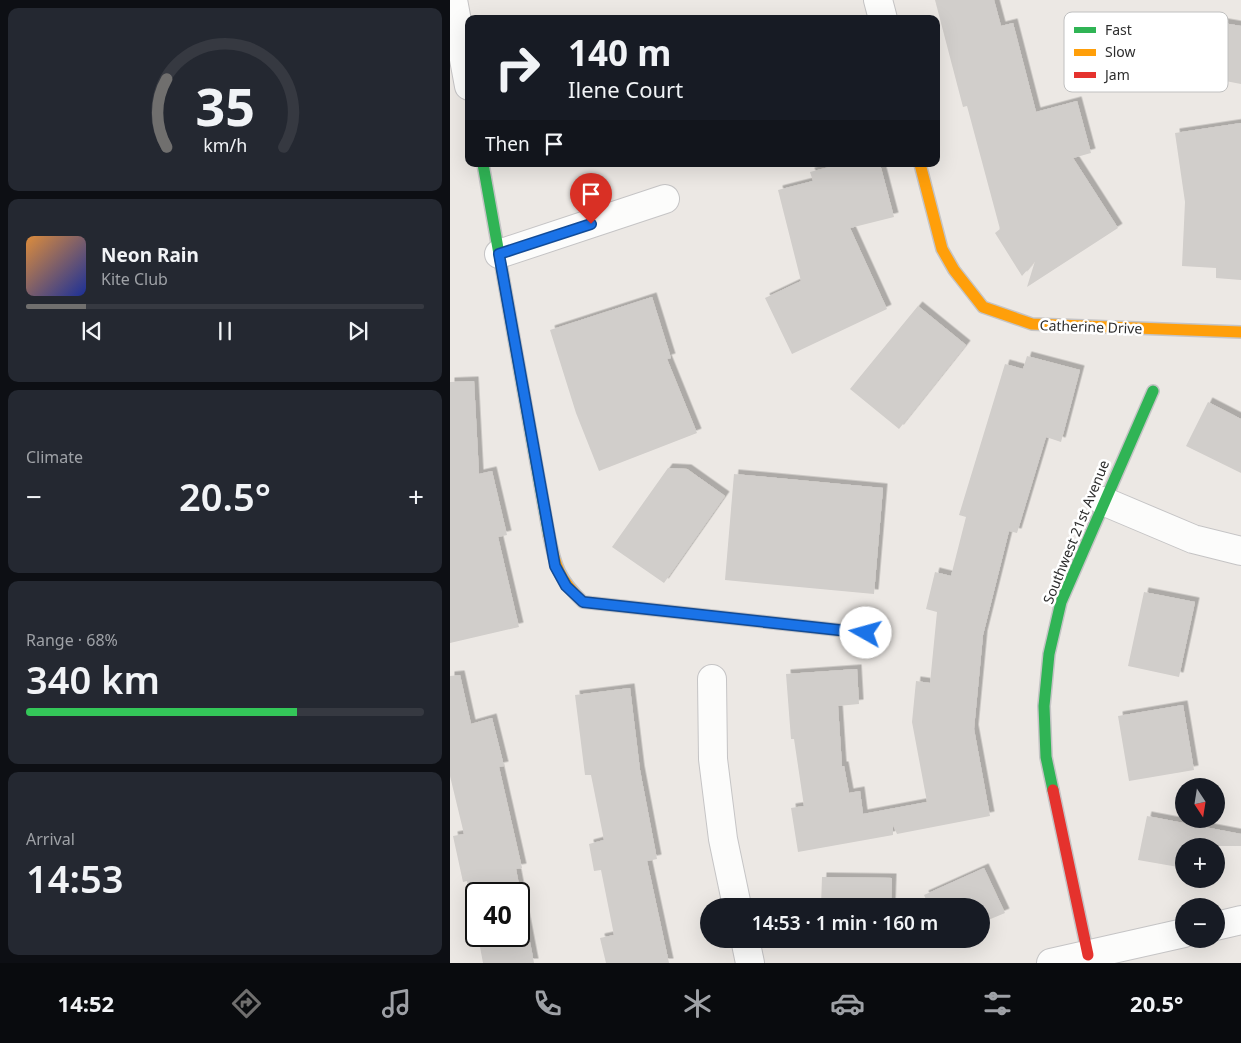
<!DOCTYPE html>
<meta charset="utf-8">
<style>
:root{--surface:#171b24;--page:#242831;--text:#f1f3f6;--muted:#9ea1a6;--line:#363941;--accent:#706f6e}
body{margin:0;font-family:"Noto Sans",sans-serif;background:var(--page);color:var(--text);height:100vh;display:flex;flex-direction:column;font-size:19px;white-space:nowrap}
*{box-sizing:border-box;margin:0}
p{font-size:16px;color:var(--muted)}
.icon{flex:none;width:28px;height:28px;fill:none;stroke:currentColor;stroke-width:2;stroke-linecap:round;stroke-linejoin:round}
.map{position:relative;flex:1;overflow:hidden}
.panel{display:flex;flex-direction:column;gap:8px;padding:8px;background:#0d0f14;width:450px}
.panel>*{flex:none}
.guide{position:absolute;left:15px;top:15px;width:475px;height:152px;border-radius:10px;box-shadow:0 5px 20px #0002;background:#171b24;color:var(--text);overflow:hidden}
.needle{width:32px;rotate:168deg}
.tools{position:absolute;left:725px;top:778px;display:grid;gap:10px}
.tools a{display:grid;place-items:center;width:50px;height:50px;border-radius:50%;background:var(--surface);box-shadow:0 5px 20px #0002;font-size:25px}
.speed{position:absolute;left:15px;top:882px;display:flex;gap:10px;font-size:25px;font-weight:700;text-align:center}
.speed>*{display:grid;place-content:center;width:65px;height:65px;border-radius:50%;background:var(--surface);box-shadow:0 5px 20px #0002;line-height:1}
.speed .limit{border:2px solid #111;border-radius:8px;background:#fff;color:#111}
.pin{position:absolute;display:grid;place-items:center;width:42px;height:42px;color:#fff;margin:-51px -21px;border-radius:50% 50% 50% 0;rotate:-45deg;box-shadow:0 0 5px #0007}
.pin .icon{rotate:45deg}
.me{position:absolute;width:55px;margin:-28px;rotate:277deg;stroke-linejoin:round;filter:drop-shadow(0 0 4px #0008)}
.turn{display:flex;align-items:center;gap:18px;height:105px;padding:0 20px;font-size:22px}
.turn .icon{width:65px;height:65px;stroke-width:2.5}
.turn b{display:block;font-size:35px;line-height:42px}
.then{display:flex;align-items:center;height:48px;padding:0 20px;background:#0003;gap:10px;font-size:19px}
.big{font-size:38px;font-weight:600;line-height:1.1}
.panel .card{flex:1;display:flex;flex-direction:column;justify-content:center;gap:8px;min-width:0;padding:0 18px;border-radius:10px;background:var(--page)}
.panel .dial{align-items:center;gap:0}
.dial svg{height:130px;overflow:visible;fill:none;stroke:var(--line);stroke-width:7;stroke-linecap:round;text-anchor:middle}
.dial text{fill:var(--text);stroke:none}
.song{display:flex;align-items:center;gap:15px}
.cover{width:60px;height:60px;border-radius:8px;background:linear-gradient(135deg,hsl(30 70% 55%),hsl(230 70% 35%))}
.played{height:5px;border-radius:2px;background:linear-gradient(90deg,var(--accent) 15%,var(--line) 15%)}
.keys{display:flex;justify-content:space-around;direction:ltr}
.heat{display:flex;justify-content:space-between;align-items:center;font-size:28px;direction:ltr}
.charge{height:8px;border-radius:4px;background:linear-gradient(90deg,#34c759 68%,var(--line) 0)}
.trip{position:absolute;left:250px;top:898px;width:290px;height:50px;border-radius:25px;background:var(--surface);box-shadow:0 5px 20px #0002;font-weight:600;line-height:50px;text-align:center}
.tabs{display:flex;height:80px;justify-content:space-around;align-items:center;background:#090b0e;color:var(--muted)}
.tabs .icon{width:35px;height:35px}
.tabs .current{color:var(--accent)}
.tabs b{font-size:22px;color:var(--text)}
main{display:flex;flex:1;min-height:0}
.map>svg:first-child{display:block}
.building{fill:#d1cecb;filter:url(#shadow)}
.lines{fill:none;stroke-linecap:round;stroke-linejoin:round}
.street-casing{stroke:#c5c4c5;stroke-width:30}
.fast-casing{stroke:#c5c4c5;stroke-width:14}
.slow-casing{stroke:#c5c4c5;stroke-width:14}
.jam-casing{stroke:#c5c4c5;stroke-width:14}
.street{stroke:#fcfcfb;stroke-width:28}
.fast{stroke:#30b455;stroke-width:11}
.slow{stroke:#ff9f0a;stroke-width:11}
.jam{stroke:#e5322d;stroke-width:11}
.route-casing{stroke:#114b97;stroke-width:12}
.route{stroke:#1a73e8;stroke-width:9}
.labels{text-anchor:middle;stroke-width:5;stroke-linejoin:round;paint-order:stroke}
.street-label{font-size:14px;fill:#2e2e2e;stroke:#fff}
.key{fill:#fff;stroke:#c0c0c0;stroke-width:1}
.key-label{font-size:14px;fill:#2e2e2e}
</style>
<main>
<section class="panel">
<div class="card dial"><svg viewBox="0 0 100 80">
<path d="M14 69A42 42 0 1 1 86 69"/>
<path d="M14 69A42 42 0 0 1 14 27" stroke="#706f6e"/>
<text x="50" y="56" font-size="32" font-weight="700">35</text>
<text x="50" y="72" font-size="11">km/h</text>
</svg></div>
<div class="card">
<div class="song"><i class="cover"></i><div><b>Neon Rain</b><p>Kite Club</p></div></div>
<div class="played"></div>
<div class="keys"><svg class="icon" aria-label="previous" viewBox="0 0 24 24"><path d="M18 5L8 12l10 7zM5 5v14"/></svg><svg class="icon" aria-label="pause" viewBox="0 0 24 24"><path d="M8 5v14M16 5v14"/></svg><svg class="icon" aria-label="next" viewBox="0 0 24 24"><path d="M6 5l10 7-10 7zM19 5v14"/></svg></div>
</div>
<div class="card"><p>Climate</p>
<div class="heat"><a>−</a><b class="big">20.5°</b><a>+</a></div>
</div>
<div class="card"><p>Range · 68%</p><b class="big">340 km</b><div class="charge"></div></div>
<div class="card"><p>Arrival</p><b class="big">14:53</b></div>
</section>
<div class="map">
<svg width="791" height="963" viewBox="0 0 791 963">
<defs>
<filter id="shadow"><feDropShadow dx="4.5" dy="-4.5" stdDeviation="0" flood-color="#0004"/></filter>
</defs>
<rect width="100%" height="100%" fill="#ece8e4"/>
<!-- building -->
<path class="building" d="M 485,0 L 544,0 L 551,26 L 563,23 L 586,112 L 627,101 L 641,153 L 623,158 L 668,228 L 577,287 L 585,261 L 572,276 L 545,233 L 550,229 L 517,106 L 513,107 Z
M 739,17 L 791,26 L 791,84 L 729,72 Z
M 791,123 L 791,280 L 766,278 L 766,268 L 732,266 L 735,202 L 725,133 Z
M 391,164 L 430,164 L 444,217 L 400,228 L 437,309 L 342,354 L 315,298 L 351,281 L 328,190 L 363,181 L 360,172 Z
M 202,297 L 221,358 L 217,359 L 247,433 L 149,471 L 126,413 L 100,330 Z
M 468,306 L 516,345 L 449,429 L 400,389 Z
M 577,356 L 630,370 L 611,442 L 596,437 L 567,533 L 559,531 L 533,635 L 524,729 L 540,816 L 447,834 L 443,825 L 443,835 L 348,852 L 341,808 L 354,806 L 344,739 L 341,739 L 336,674 L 407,669 L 409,704 L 388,706 L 392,766 L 394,766 L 399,793 L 410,791 L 413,814 L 477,802 L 462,722 L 466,681 L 480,683 L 487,612 L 476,609 L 485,572 L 501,576 L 516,517 L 509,515 L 555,364 L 573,369 Z
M 24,381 L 29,474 L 42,471 L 57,535 L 48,537 L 69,627 L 0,643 L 0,382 Z
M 758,402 L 791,419 L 791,473 L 736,446 Z
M 218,468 L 237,469 L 275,496 L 214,583 L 162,547 Z
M 284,474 L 433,488 L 424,594 L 275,580 Z
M 694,592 L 745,602 L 729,677 L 678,666 Z
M 10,675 L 21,724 L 42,718 L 54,766 L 49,767 L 72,868 L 66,869 L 84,963 L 33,963 L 28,936 L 69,936 L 69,894 L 26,894 L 26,927 L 17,881 L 13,882 L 3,836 L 14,834 L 0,776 L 0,676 Z
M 180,688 L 190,770 L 207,859 L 197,861 L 219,963 L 156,963 L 150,938 L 164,935 L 151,870 L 144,871 L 139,844 L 154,840 L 141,775 L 135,775 L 125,695 Z
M 733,705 L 744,770 L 679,781 L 668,716 Z
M 697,816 L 791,834 L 791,846 L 734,846 L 734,868 L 688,860 Z
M 534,868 L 555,913 L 531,923 L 531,906 L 479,906 L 474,895 Z
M 372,877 L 442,878 L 441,906 L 371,906 Z
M 371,939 L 441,939 L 441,942 L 371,941 Z"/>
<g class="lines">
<!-- street casing -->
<g class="street-casing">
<path id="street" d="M 3,0 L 19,86
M 428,0 L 433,19
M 49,254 L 215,199
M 653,501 L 743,539 L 791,551
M 262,679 L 263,759 L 273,839 L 287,906
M 766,926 L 791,920
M 295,939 L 300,963
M 601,963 L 734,933"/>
</g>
<!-- fast casing -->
<g class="fast-casing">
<path id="fast" d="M 33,164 L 99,535
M 603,790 L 596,757 L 594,706 L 599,654 L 611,602 L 703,391"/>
</g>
<!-- slow casing -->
<g class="slow-casing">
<path id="slow" d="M 470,164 L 492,249 L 504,270 L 533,307 L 582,324 L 791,332
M 99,535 C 105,566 109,579 133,602 L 416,633"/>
</g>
<!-- jam casing -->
<g class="jam-casing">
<path id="jam" d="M 603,790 L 638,955"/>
</g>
<!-- street -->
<use href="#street" class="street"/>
<!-- fast -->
<use href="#fast" class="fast"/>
<!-- slow -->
<use href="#slow" class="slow"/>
<!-- jam -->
<use href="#jam" class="jam"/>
</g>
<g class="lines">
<!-- route casing -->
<g class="route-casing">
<path id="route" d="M 141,224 L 49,254 L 105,566 L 116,586 L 133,602 L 416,633"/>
</g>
<!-- route -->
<use href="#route" class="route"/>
</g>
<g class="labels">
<!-- street labels -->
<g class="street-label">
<text transform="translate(641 327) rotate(2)" y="5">Catherine Drive</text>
<text transform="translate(626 532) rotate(-68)" y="5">Southwest 21st Avenue</text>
</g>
</g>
<!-- legend -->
<rect x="614" y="12" width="164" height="80" rx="8" class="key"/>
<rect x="624" y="27" width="22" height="6" fill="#30b455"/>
<rect x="624" y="49" width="22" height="7" fill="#ff9f0a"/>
<rect x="624" y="72" width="22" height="6" fill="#e5322d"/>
<g class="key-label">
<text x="655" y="35">Fast</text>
<text x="655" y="57">Slow</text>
<text x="655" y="80">Jam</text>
</g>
</svg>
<div class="tools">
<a><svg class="needle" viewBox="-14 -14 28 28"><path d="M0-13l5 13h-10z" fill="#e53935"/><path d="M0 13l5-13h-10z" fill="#9ea1a6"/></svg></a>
<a>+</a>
<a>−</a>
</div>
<div class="speed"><div class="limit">40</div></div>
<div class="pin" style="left:141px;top:224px;background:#d93025"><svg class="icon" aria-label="arrive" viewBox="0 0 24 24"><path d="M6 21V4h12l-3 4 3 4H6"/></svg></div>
<svg class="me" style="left:416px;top:633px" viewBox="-20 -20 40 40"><circle r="19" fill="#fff"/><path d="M0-13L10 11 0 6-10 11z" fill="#1a73e8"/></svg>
<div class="trip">14:53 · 1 min · 160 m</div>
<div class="guide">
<div class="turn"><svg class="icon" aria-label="right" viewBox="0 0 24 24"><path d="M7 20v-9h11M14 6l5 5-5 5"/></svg><div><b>140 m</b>Ilene Court</div></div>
<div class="then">Then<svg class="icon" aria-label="arrive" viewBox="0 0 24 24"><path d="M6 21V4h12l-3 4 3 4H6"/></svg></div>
</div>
</div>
</main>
<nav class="tabs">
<b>14:52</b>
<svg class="icon current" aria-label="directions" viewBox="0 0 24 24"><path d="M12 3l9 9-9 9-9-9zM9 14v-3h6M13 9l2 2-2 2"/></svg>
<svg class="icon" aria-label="music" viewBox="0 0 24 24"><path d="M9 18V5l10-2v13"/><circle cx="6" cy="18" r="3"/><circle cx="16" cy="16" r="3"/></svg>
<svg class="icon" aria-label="phone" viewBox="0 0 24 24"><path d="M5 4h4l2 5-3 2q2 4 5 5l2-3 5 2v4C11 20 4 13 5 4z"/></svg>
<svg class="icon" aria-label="climate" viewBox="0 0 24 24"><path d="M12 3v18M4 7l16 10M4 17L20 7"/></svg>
<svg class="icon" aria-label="car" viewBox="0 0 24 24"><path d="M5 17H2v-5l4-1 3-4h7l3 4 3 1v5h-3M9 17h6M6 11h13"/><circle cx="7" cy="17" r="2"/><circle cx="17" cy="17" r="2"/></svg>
<svg class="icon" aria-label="filters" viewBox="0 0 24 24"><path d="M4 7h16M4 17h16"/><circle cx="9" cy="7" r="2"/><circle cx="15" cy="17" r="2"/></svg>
<b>20.5°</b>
</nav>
